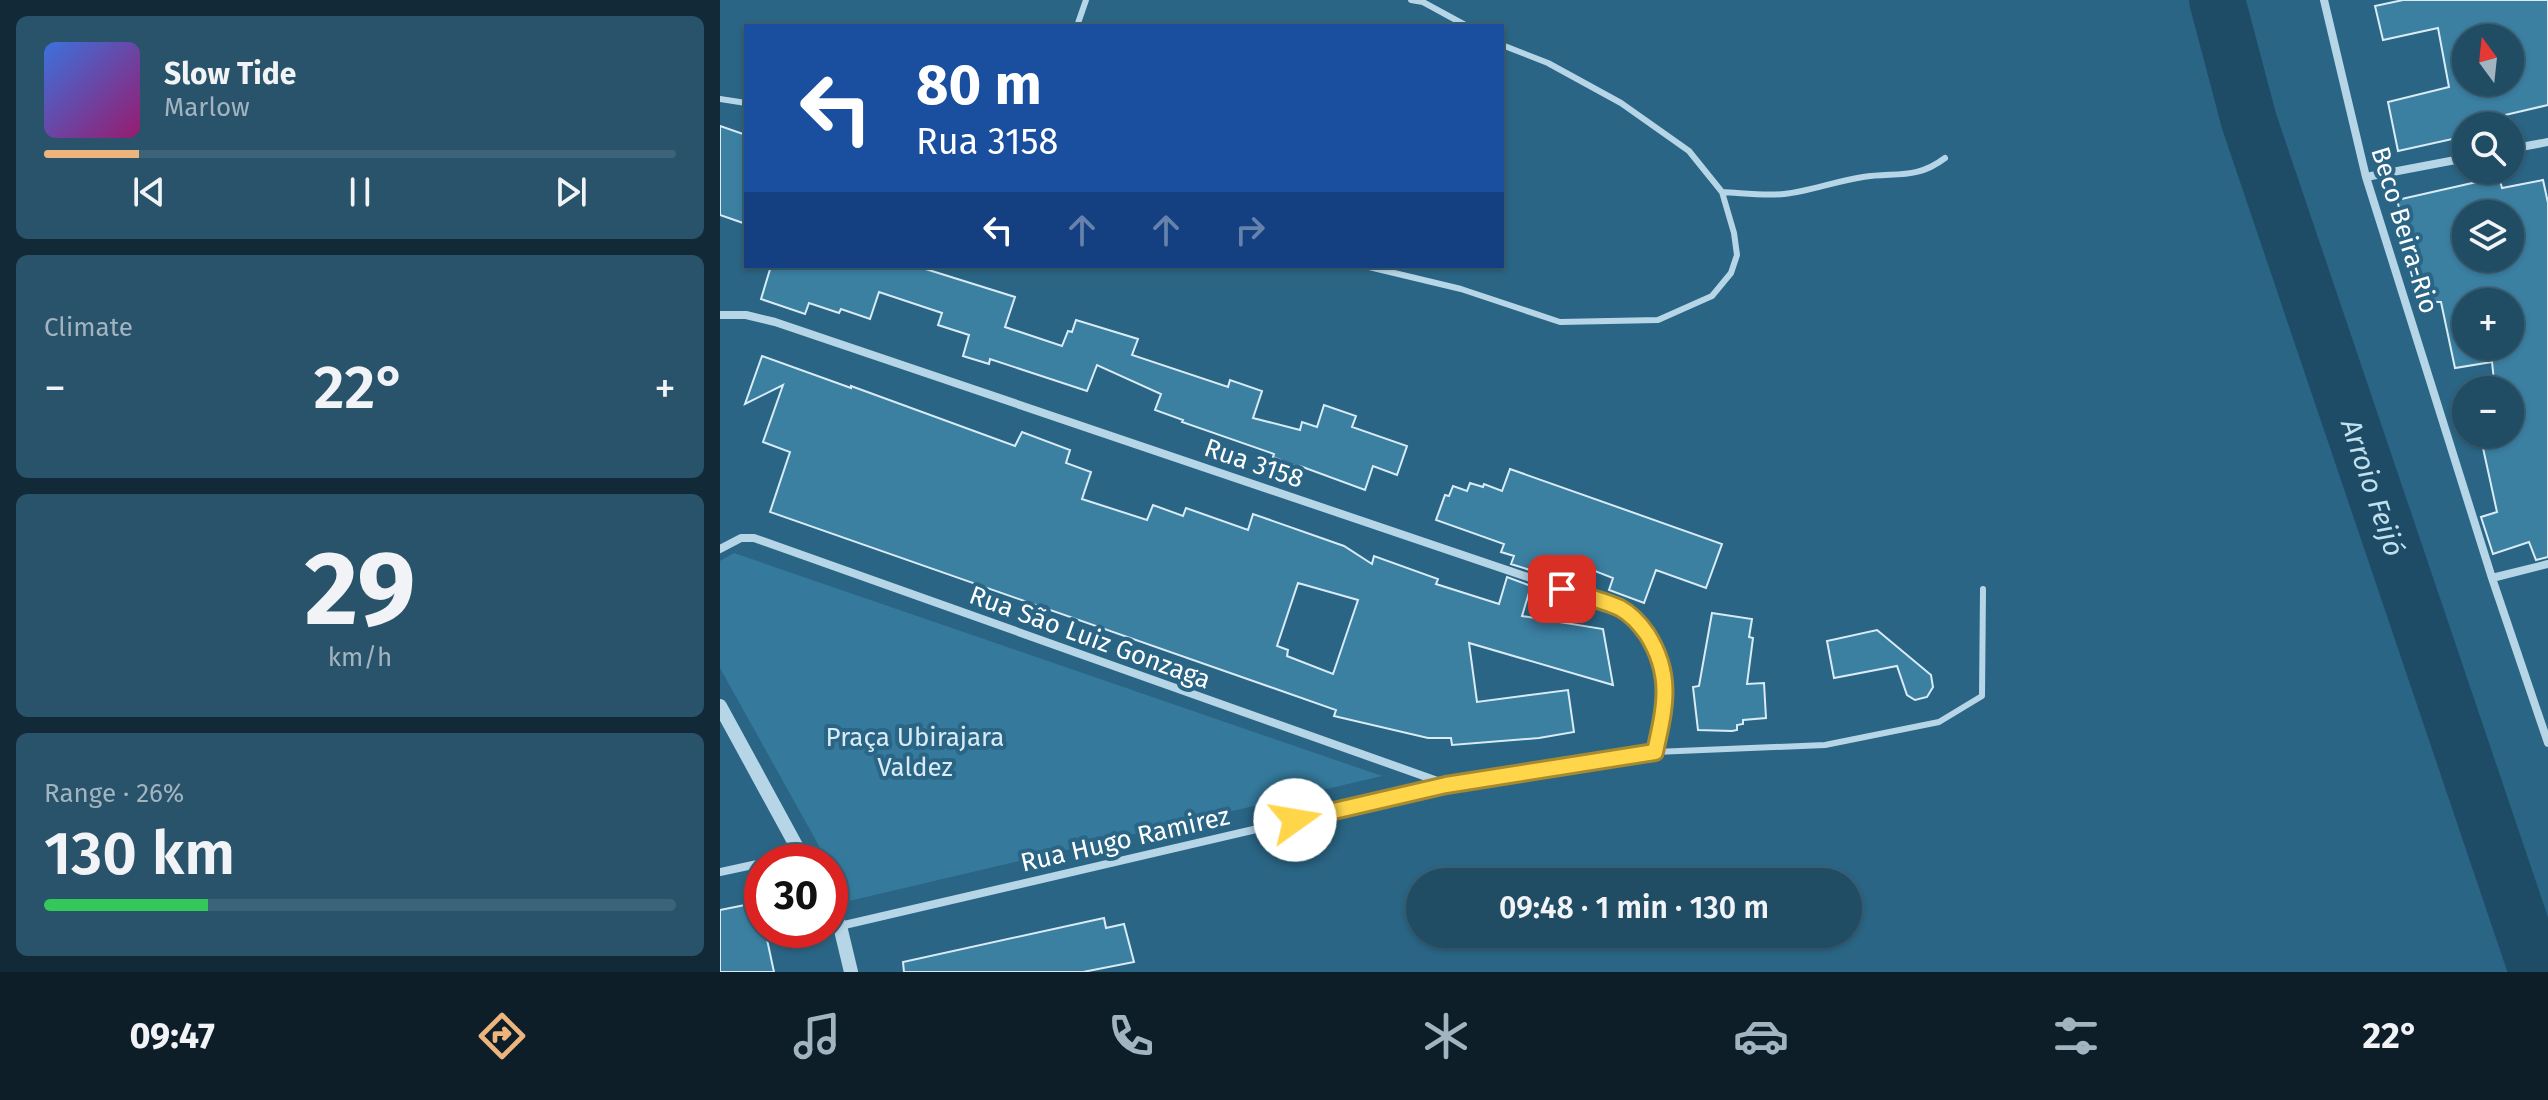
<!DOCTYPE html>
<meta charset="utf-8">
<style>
:root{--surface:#204c64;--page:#28536a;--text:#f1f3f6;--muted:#a2b4bf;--line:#3d6378;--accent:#edb57d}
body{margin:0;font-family:"Fira Sans",sans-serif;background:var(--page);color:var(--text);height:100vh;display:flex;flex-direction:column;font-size:30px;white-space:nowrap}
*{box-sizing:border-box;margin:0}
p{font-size:26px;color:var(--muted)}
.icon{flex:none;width:44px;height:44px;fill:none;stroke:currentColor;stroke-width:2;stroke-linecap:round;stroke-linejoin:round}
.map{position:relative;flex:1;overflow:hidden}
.panel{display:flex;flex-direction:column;gap:16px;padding:16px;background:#122a37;width:720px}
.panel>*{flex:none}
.guide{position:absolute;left:24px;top:24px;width:760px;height:244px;border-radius:0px;box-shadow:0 2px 6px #0004,0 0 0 2px var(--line);background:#1a4fa0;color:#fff;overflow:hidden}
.needle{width:52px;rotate:345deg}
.controls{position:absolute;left:1732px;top:24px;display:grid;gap:16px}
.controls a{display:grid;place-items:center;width:72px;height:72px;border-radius:50%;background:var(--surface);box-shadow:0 2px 6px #0004,0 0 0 2px var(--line);font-size:40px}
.speed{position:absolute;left:24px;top:844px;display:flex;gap:16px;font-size:40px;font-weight:700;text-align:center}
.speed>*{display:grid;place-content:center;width:104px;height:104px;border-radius:50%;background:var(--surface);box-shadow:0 2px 6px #0004,0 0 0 2px var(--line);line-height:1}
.speed .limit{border:12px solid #d22;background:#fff;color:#111}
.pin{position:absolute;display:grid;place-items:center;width:68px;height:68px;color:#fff;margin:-34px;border-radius:16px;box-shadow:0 4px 12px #0006}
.me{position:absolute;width:88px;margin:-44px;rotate:77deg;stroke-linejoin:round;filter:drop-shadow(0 0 6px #0008)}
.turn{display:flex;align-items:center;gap:28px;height:168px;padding:0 40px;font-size:36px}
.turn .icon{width:104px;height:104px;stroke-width:2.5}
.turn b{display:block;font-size:56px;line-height:68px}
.lanes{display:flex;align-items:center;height:76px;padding:0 40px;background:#0003;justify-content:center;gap:40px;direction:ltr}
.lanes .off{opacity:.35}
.big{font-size:60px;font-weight:600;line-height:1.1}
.panel .card{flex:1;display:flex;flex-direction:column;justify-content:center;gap:12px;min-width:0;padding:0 28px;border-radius:12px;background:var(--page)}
.panel .dial{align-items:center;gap:0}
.dial b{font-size:104px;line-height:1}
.song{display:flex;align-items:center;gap:24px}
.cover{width:96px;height:96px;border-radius:12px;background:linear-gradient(135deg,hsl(220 70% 55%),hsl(320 70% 35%))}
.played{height:8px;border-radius:4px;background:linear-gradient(90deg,var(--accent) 15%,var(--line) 15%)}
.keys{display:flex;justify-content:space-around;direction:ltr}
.heat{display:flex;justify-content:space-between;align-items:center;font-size:44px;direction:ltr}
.charge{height:12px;border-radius:6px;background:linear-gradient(90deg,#34c759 26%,var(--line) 0)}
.trip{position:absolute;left:686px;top:868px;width:456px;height:80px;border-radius:40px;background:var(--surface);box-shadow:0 2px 6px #0004,0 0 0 2px var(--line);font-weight:600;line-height:80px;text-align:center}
.dock{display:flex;height:128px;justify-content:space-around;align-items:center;background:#0d1e28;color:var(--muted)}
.dock .icon{width:56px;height:56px}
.dock .on{color:var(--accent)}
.dock b{font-size:36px;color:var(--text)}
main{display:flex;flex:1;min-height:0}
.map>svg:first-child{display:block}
.green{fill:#357a9c}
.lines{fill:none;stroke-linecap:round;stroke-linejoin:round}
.river{stroke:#1e4c66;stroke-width:56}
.building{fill:#3b7fa1;stroke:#d9ecf6;stroke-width:2;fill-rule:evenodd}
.service{stroke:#b6d6e7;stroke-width:6}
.minor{stroke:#b6d6e7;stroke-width:8}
.tertiary{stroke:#b6d6e7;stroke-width:14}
.route-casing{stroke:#a68a30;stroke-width:20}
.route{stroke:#ffd54a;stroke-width:14}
.labels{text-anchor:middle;stroke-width:8;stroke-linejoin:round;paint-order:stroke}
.street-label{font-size:26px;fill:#fff;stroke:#2a6585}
.park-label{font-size:26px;fill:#d9ecf6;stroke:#2a6585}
.water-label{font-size:28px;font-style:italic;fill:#c1e0ee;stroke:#2a6585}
</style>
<main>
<section class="panel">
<div class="card">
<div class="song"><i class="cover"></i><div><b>Slow Tide</b><p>Marlow</p></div></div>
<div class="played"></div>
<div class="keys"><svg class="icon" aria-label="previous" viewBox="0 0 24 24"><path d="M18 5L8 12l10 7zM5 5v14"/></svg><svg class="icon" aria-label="pause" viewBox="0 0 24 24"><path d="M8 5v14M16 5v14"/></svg><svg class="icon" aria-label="next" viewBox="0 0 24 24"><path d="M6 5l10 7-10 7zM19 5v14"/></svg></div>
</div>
<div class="card"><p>Climate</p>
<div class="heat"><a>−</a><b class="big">22°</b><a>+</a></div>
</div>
<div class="card dial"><b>29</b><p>km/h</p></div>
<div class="card"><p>Range · 26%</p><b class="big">130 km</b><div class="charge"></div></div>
</section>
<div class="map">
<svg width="1828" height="972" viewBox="0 0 1828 972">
<rect width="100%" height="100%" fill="#2a6585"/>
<!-- green -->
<path class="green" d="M 14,553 L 662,776 L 129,901 L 110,862 L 108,862 L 0,668 L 0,561 Z"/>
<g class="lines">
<!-- river -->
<path class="river" id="s1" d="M 1497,0 L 1529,121 L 1817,972"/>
</g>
<!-- building -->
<path class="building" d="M 1683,0 L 1828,0 L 1828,105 L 1785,115 L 1787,126 L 1746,126 L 1746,136 L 1678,151 L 1668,102 L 1729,87 L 1718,28 L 1663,40 L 1655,6 ZM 1746,38 L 1790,38 L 1790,82 L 1746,82 Z
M 0,126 L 26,135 L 26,224 L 0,215 Z
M 1779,177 L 1782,188 L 1823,180 L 1828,203 L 1828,557 L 1816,560 L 1809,542 L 1773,554 L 1761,517 L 1777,512 L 1763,448 L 1766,447 L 1765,434 L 1790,434 L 1790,390 L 1775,390 L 1772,362 L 1735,368 L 1721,302 L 1699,302 L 1688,261 L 1693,260 L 1677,200 ZM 1746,214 L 1790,214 L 1790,258 L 1746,258 ZM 1746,302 L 1790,302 L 1790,346 L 1746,346 Z
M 51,266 L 196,266 L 295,297 L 285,327 L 342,346 L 348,331 L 352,332 L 356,320 L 418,339 L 412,355 L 508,387 L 510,380 L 542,391 L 533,418 L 580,430 L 582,422 L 597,427 L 604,405 L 636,416 L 632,427 L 687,446 L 677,475 L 653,466 L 645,490 L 580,466 L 579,468 L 553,457 L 554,454 L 462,422 L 463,420 L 435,410 L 441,394 L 377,365 L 367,391 L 270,359 L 269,364 L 243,356 L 249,335 L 218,325 L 222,313 L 159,292 L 150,319 L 121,309 L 119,313 L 89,303 L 85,314 L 41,299 Z
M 42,356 L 131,388 L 131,386 L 295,446 L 302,432 L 350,450 L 346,463 L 371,472 L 362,499 L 427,520 L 433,505 L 463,516 L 466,508 L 528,530 L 533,514 L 624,546 L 652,564 L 654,556 L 718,579 L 716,584 L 779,604 L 787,577 L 811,586 L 802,616 L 883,629 L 893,685 L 749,643 L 757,702 L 848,690 L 854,732 L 819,738 L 732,745 L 731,738 L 708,738 L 614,716 L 616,710 L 50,512 L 70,452 L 43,442 L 63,385 L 25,404 ZM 578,583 L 638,600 L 613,674 L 567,656 L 568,650 L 557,646 Z
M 790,469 L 1002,544 L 986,588 L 936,570 L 924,603 L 889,590 L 893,578 L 842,558 L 840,565 L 822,557 L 816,572 L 791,564 L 794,556 L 781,552 L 784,544 L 716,520 L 725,495 L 729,496 L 733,486 L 747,491 L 750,483 L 763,487 L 764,484 L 782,491 Z
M 992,613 L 1032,619 L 1029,637 L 1033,638 L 1027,684 L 1044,683 L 1046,718 L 1023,720 L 1023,724 L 1017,725 L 1017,730 L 1012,731 L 978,730 L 973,687 L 979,686 Z
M 1157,630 L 1211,675 L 1213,687 L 1207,697 L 1195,700 L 1187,695 L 1177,666 L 1114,678 L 1107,641 Z
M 40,902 L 42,930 L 45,930 L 54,972 L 0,972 L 0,910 Z
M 384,918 L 386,928 L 404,924 L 414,962 L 363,972 L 184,972 L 183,962 Z"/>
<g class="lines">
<!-- service -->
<path class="service" d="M 691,0 L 703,2 L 747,26
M 357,26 L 366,0
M 0,99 L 26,103
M 1002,192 C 1023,193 1043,196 1064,194 C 1091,191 1116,181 1143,177 C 1176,172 1196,180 1225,158
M 645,266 L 741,289 L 840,322 L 938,320 L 992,296 L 1011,273 L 1017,255 L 1014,233 L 1002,192 L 969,151 L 901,103 L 828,63 L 782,45
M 935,752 L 1105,745 L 1219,722 L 1262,696 L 1263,589"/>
<!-- minor -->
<path class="minor" d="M 1604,0 L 1646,177 L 1772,578 L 1828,743
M 1790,149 L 1828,142
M 1646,177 L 1746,158
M 0,315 L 26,315 L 55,322 L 902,609 C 954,653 948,691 935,752 L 726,785 L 120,926
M 0,549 L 21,538 L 34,538 L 726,784
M 1772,578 L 1828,564
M 47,862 L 81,855
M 0,872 L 42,863"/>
<!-- tertiary -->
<path class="tertiary" d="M 0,706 L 85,862
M 110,907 L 120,926 L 131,972"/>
</g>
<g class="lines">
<!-- route casing -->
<g class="route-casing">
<path id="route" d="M 575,820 L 726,785 L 935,752 C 945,707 953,675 927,634 C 920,624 911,614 900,608 C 882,600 861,595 842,589"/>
</g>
<!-- route -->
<use href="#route" class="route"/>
</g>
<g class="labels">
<!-- street labels -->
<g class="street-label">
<text transform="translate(1685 230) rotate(73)" y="9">Beco Beira-Rio</text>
<text transform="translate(534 463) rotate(19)" y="9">Rua 3158</text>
<text transform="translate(370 637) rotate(20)" y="9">Rua São Luiz Gonzaga</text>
<text transform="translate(405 839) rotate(-13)" y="9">Rua Hugo Ramirez</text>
</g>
<!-- park labels -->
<g class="park-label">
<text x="195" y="746">Praça Ubirajara<tspan x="195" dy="30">Valdez</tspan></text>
</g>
<!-- water labels -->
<g class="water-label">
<text dy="10" stroke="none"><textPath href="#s1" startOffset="512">Arroio Feijó</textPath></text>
</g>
</g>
</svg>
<div class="controls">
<a><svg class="needle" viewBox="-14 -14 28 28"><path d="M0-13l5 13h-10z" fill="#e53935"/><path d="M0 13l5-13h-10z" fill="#a2b4bf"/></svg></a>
<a><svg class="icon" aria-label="search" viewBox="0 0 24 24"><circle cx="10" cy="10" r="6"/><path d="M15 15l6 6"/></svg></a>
<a><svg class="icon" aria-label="layers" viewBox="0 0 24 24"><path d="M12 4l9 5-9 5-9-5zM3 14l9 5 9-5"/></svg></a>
<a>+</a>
<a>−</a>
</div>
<div class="speed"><div class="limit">30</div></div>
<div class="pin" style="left:842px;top:589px;background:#d93025"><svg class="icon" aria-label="arrive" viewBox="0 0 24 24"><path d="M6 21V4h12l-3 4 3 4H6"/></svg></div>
<svg class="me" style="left:575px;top:820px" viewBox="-20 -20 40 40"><circle r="19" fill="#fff"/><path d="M0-13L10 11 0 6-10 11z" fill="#ffd54a"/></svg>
<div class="trip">09:48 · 1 min · 130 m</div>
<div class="guide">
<div class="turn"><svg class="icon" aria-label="left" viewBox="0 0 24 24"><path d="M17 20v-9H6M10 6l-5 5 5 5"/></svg><div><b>80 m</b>Rua 3158</div></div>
<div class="lanes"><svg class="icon" aria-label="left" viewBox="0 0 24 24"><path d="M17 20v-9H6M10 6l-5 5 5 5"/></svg><svg class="icon off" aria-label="ahead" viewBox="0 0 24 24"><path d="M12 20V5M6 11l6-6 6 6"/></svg><svg class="icon off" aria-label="ahead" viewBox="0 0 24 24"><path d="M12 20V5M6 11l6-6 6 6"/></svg><svg class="icon off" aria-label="right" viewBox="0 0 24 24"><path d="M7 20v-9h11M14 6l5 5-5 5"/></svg></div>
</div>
</div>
</main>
<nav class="dock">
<b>09:47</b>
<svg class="icon on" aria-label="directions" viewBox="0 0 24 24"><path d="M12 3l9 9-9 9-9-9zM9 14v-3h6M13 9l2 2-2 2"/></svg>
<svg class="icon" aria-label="music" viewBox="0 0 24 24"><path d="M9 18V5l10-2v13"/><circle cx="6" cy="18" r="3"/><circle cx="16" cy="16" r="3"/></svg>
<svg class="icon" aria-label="phone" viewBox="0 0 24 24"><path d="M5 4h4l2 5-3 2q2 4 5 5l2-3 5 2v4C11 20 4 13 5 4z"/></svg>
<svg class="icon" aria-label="climate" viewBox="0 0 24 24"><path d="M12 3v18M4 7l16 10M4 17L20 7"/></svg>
<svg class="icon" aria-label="car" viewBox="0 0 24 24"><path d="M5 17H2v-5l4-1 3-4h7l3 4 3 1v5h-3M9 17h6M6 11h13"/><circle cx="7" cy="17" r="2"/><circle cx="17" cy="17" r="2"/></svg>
<svg class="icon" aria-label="filters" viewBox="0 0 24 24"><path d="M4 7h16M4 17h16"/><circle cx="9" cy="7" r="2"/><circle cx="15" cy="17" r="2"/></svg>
<b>22°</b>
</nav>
